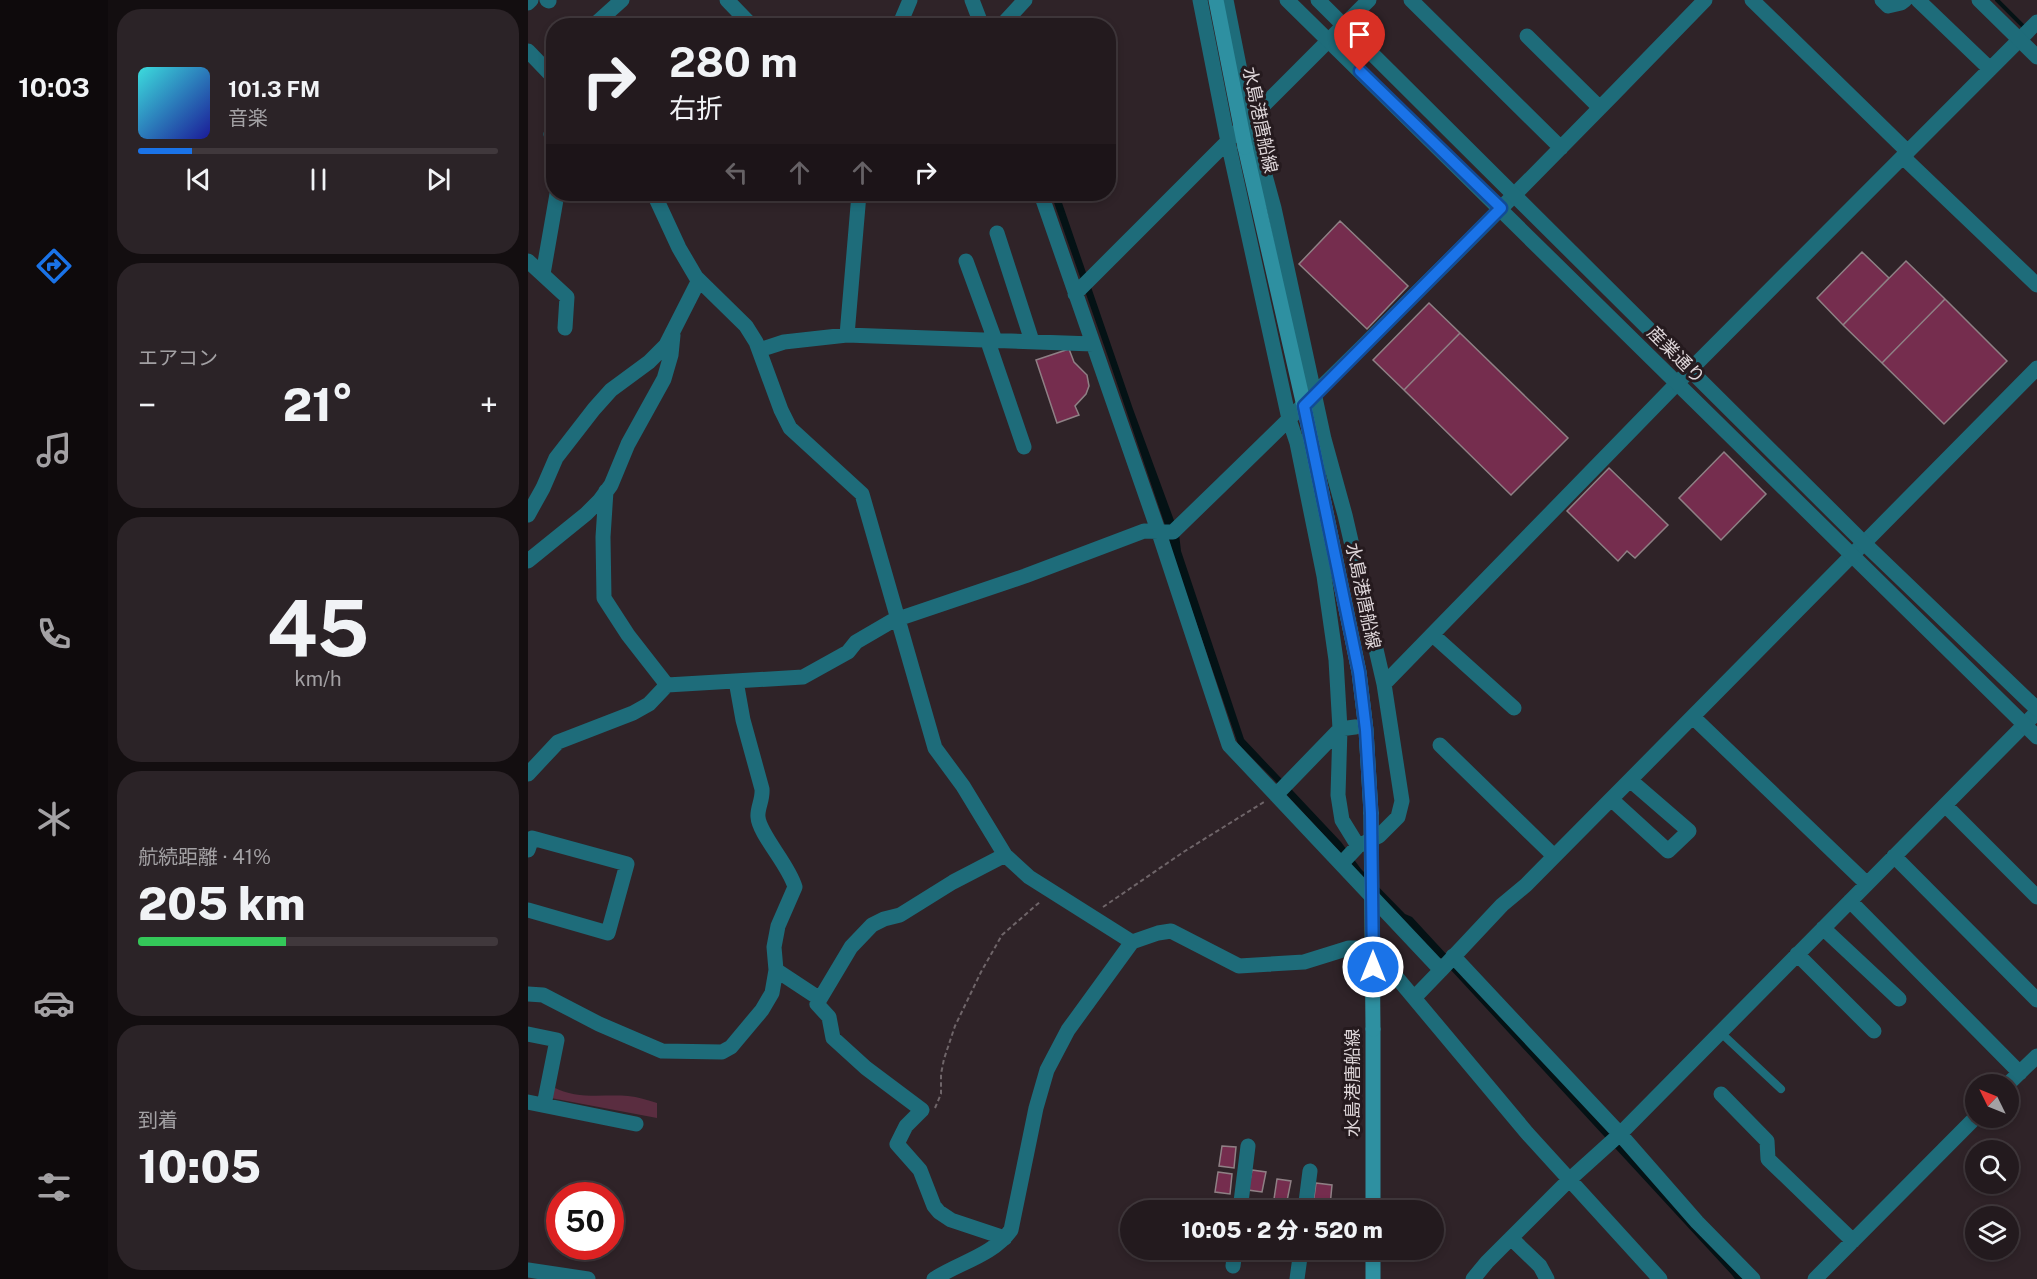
<!DOCTYPE html>
<html lang="ja">
<meta charset="utf-8">
<style>
:root{--surface:#231a1e;--page:#2b2327;--text:#f1f3f6;--muted:#a3a1a4;--line:#40383c;--accent:#1a73e8}
body{margin:0;font-family:"Public Sans","Noto Sans JP",sans-serif;background:var(--page);color:var(--text);height:100vh;display:flex;flex-direction:column;font-size:22px;white-space:nowrap}
*{box-sizing:border-box;margin:0}
p{font-size:20px;color:var(--muted)}
.icon{flex:none;width:33px;height:33px;fill:none;stroke:currentColor;stroke-width:2;stroke-linecap:round;stroke-linejoin:round}
.map{position:relative;flex:1;overflow:hidden}
.panel{display:flex;flex-direction:column;gap:9px;padding:9px;background:#130e10;width:420px}
.panel>*{flex:none}
.banner{position:absolute;left:18px;top:18px;width:570px;height:183px;border-radius:24px;box-shadow:0 3px 9px #0003,0 0 0 2px var(--line);background:#231a1e;color:var(--text);overflow:hidden}
.needle{width:39px;rotate:313deg}
.buttons{position:absolute;left:1437px;top:1074px;display:grid;gap:12px}
.buttons a{display:grid;place-items:center;width:54px;height:54px;border-radius:50%;background:var(--surface);box-shadow:0 3px 9px #0003,0 0 0 2px var(--line);font-size:30px}
.speed{position:absolute;left:18px;top:1182px;display:flex;gap:12px;font-size:30px;font-weight:700;text-align:center}
.speed>*{display:grid;place-content:center;width:78px;height:78px;border-radius:50%;background:var(--surface);box-shadow:0 3px 9px #0003,0 0 0 2px var(--line);line-height:1}
.speed .limit{border:9px solid #d22;background:#fff;color:#111}
.pin{position:absolute;display:grid;place-items:center;width:51px;height:51px;color:#fff;margin:-62px -26px;border-radius:50% 50% 50% 0;rotate:-45deg;box-shadow:0 0 6px #0007}
.pin .icon{rotate:45deg}
.me{position:absolute;width:66px;margin:-33px;rotate:0deg;stroke-linejoin:round;filter:drop-shadow(0 0 4px #0008)}
.turn{display:flex;align-items:center;gap:21px;height:126px;padding:0 24px;font-size:27px}
.turn .icon{width:78px;height:78px;stroke-width:2.5}
.turn b{display:block;font-size:42px;line-height:51px}
.lanes{display:flex;align-items:center;height:57px;padding:0 24px;background:#0003;justify-content:center;gap:30px;direction:ltr}
.lanes .off{opacity:.35}
.big{font-size:45px;font-weight:800;line-height:1.1}
.panel .card{flex:1;display:flex;flex-direction:column;justify-content:center;gap:9px;min-width:0;padding:0 21px;border-radius:24px;background:var(--page)}
.panel .dial{align-items:center;gap:0}
.dial b{font-size:78px;line-height:1}
.song{display:flex;align-items:center;gap:18px}
.cover{width:72px;height:72px;border-radius:9px;background:linear-gradient(135deg,hsl(180 70% 55%),hsl(240 70% 35%))}
.played{height:6px;border-radius:3px;background:linear-gradient(90deg,var(--accent) 15%,var(--line) 15%)}
.keys{display:flex;justify-content:space-around;direction:ltr}
.heat{display:flex;justify-content:space-between;align-items:center;font-size:33px;direction:ltr}
.charge{height:9px;border-radius:4px;background:linear-gradient(90deg,#34c759 41%,var(--line) 0)}
.trip{position:absolute;left:592px;top:1200px;width:324px;height:60px;border-radius:30px;background:var(--surface);box-shadow:0 3px 9px #0003,0 0 0 2px var(--line);font-weight:800;line-height:60px;text-align:center}
main{display:flex;flex:1;min-height:0}
.tabs{display:flex;flex-direction:column;width:108px;justify-content:space-around;align-items:center;background:#0e0a0c;color:var(--muted)}
.tabs .icon{width:42px;height:42px}
.tabs .selected{color:var(--accent)}
.tabs b{font-size:27px;color:var(--text)}
.map>svg:first-child{display:block}
.green{fill:#5a2d40}
.water{fill:#041215}
.lines{fill:none;stroke-linecap:round;stroke-linejoin:round}
.stream{stroke:#041215;stroke-width:4}
.building{fill:#752d4e;stroke:#8f8085;stroke-width:1.5}
.minor-tunnel{stroke:#493e43;stroke-width:15;stroke-dasharray:15 8;stroke-linecap:butt}
.path{stroke:#6f6569;stroke-width:2;stroke-dasharray:4.5 3;stroke-linecap:butt}
.service{stroke:#1e6c7a;stroke-width:8}
.minor{stroke:#1e6c7a;stroke-width:15}
.tertiary{stroke:#1e6c7a;stroke-width:15}
.secondary{stroke:#2e90a1;stroke-width:15}
.secondary-bridge{stroke:#2e90a1;stroke-width:15}
.route-casing{stroke:#114b97;stroke-width:15}
.route{stroke:#1a73e8;stroke-width:10}
.labels{text-anchor:middle;stroke-width:6;stroke-linejoin:round;paint-order:stroke}
.street-label{font-size:18px;fill:#ded6d9;stroke:#251a1e}
</style>
<main>
<nav class="tabs">
<b>10:03</b>
<svg class="icon selected" aria-label="directions" viewBox="0 0 24 24"><path d="M12 3l9 9-9 9-9-9zM9 14v-3h6M13 9l2 2-2 2"/></svg>
<svg class="icon" aria-label="music" viewBox="0 0 24 24"><path d="M9 18V5l10-2v13"/><circle cx="6" cy="18" r="3"/><circle cx="16" cy="16" r="3"/></svg>
<svg class="icon" aria-label="phone" viewBox="0 0 24 24"><path d="M5 4h4l2 5-3 2q2 4 5 5l2-3 5 2v4C11 20 4 13 5 4z"/></svg>
<svg class="icon" aria-label="climate" viewBox="0 0 24 24"><path d="M12 3v18M4 7l16 10M4 17L20 7"/></svg>
<svg class="icon" aria-label="car" viewBox="0 0 24 24"><path d="M5 17H2v-5l4-1 3-4h7l3 4 3 1v5h-3M9 17h6M6 11h13"/><circle cx="7" cy="17" r="2"/><circle cx="17" cy="17" r="2"/></svg>
<svg class="icon" aria-label="filters" viewBox="0 0 24 24"><path d="M4 7h16M4 17h16"/><circle cx="9" cy="7" r="2"/><circle cx="15" cy="17" r="2"/></svg>
</nav>
<section class="panel">
<div class="card">
<div class="song"><i class="cover"></i><div><b>101.3 FM</b><p>音楽</p></div></div>
<div class="played"></div>
<div class="keys"><svg class="icon" aria-label="previous" viewBox="0 0 24 24"><path d="M18 5L8 12l10 7zM5 5v14"/></svg><svg class="icon" aria-label="pause" viewBox="0 0 24 24"><path d="M8 5v14M16 5v14"/></svg><svg class="icon" aria-label="next" viewBox="0 0 24 24"><path d="M6 5l10 7-10 7zM19 5v14"/></svg></div>
</div>
<div class="card"><p>エアコン</p>
<div class="heat"><a>−</a><b class="big">21°</b><a>+</a></div>
</div>
<div class="card dial"><b>45</b><p>km/h</p></div>
<div class="card"><p>航続距離 · 41%</p><b class="big">205 km</b><div class="charge"></div></div>
<div class="card"><p>到着</p><b class="big">10:05</b></div>
</section>
<div class="map">
<svg width="1509" height="1279" viewBox="0 0 1509 1279">
<rect width="100%" height="100%" fill="#2f2328"/>
<!-- green -->
<path class="green" d="M 25,1087 C 49,1100 74,1094 100,1096 C 110,1097 119,1100 129,1103 L 129,1118 L 23,1098 Z"/>
<!-- water -->
<path class="water" d="M 523,194 L 531,194 L 605,409 L 651,534 L 653,551 L 716,739 L 813,842 L 833,869 L 877,914 L 884,917 L 1218,1279 L 1207,1279 L 1204,1275 L 922,969 L 915,958 L 910,958 L 757,793 L 750,784 L 710,744 L 645,555 L 637,525 L 579,354 Z"/>
<g class="lines">
<!-- stream -->
<path class="stream" d="M 1469,0 L 1498,29"/>
</g>
<!-- building -->
<path class="building" d="M 812,221 L 880,286 L 839,329 L 771,264 Z
M 1334,252 L 1361,278 L 1315,325 L 1289,298 Z
M 1378,261 L 1417,299 L 1354,363 L 1315,325 Z
M 1417,299 L 1479,361 L 1416,424 L 1354,363 Z
M 901,303 L 932,333 L 876,390 L 845,360 Z
M 932,333 L 1040,438 L 983,495 L 876,390 Z
M 541,349 L 546,362 L 559,375 L 561,386 L 558,394 L 547,406 L 551,415 L 529,423 L 508,360 Z
M 1196,452 L 1238,494 L 1193,540 L 1151,498 Z
M 1081,468 L 1140,525 L 1107,558 L 1099,551 L 1090,561 L 1039,511 Z
M 694,1146 L 708,1147 L 706,1168 L 691,1166 Z
M 724,1170 L 738,1172 L 734,1192 L 720,1190 Z
M 690,1172 L 704,1174 L 702,1194 L 687,1192 Z
M 749,1179 L 763,1181 L 759,1201 L 746,1199 Z
M 788,1183 L 804,1185 L 802,1206 L 785,1204 Z
M 686,1204 L 700,1206 L 699,1210 L 685,1210 Z"/>
<g class="lines">
<!-- minor-tunnel -->
<path class="minor-tunnel" d="M 827,727 L 850,725"/>
<!-- path -->
<path class="path" d="M 575,907 L 657,851 L 736,802
M 407,1108 L 413,1094 L 413,1074 L 416,1059 L 427,1026 L 453,972 L 474,935 L 513,901"/>
<!-- service -->
<path class="service" d="M 1192,1032 L 1253,1089"/>
<!-- minor -->
<path class="minor" d="M 19,0 L 21,1
M 199,0 L 224,26
M 444,0 L 454,26
M 672,0 L 700,142 L 761,419 L 769,443 L 796,576 L 808,660 L 812,729 L 810,795 L 814,820 L 830,846
M 698,0 L 722,121 L 746,208 L 796,439 L 817,515 L 856,684 L 874,801 L 870,817 L 851,836 L 830,846 L 814,863
M 883,0 L 1033,148
M 1224,0 L 1380,152
M 1354,0 L 1360,6 L 1373,3 L 1377,0
M 1390,0 L 1462,69
M 0,3 L 3,0
M 65,26 L 94,0
M 371,26 L 382,0
M 473,26 L 497,0
M 999,36 L 1072,108
M 0,51 L 26,78
M 26,133 L 23,134 L 26,142
M 1375,157 L 1509,285
M 126,194 L 151,248 L 168,277 L 218,326 L 228,342 L 253,410 L 262,428 L 334,494 L 407,748 L 435,786 L 477,855 L 501,877 L 604,942
M 513,194 L 631,533 L 701,745 L 913,970 L 974,905 L 998,885 L 1102,780 L 1509,368
M 469,233 L 504,341
M 0,261 L 39,297 L 37,328
M 438,261 L 467,340
M 15,274 L 29,194
M 547,294 L 841,0
M 319,335 L 331,194
M 459,339 L 496,447
M 231,350 L 256,342 L 319,335 L 565,344
M 78,491 L 75,537 L 76,598 L 100,635 L 139,685
M 0,515 L 15,488 L 28,458 L 66,409 L 83,390 L 121,362 L 138,345 L 171,280
M 0,561 L 58,514 L 72,500 L 83,485 L 100,444 L 136,379 L 143,355 L 145,335
M 906,636 L 986,708
M 208,681 L 215,720 L 234,789 C 235,800 229,808 230,817 C 231,834 261,865 267,887 L 250,926 L 246,947 L 248,970
M 856,684 L 1162,370 L 1509,22
M 1165,717 L 1339,884
M 912,745 L 1026,856
M 0,774 L 30,742 L 105,713 L 121,704 L 139,685 L 275,677 L 320,652 L 328,642 L 364,621 L 497,576 L 616,531 L 645,532 C 825,358 1002,181 1177,0
M 748,795 L 812,729 L 827,727
M 1083,799 L 1140,851 L 1161,831 L 1102,780
M 1417,805 L 1509,897
M 0,850 L 4,838 L 99,864 L 80,933 L 0,910
M 477,855 L 425,882 L 372,915 L 356,919 L 344,925 L 323,947 L 289,1004 L 301,1017 L 305,1038 L 338,1068 L 394,1110 L 378,1126 L 369,1144 L 392,1170 L 406,1206 L 411,1212 L 423,1220 L 477,1238
M 1366,856 L 1509,1000
M 1322,901 L 1492,1073
M 1295,928 L 1371,999
M 1269,954 L 1346,1031
M 925,956 L 1092,1134 L 1169,1222 L 1225,1279
M 913,970 L 886,998 L 999,1133 L 1132,1279
M 0,994 L 15,995 L 71,1024 L 134,1051 L 194,1052 L 203,1047 L 234,1010 L 244,993 L 248,970 L 292,999
M 0,1034 L 29,1040 L 16,1105
M 1480,1084 L 1509,1056
M 1193,1094 L 1239,1141 L 1240,1159 L 1325,1241
M 0,1102 L 108,1124
M 713,1204 L 754,1210
M 712,1210 L 720,1146
M 777,1210 L 782,1171
M 983,1238 L 1012,1266 L 1019,1279
M 705,1266 L 707,1250
M 0,1270 L 60,1279
M 406,1279 C 432,1262 464,1256 483,1230 L 508,1108 L 519,1070 L 540,1030 L 604,942 L 630,933 L 643,931 L 711,966 L 776,962 L 821,948 L 833,948 L 855,961 L 886,998
M 769,1279 L 773,1250
M 945,1279 L 959,1262 L 1041,1180 L 1092,1134 L 1509,712
M 1287,1279 L 1448,1117"/>
<!-- tertiary -->
<path class="tertiary" d="M 759,0 L 1509,737
M 790,0 L 1336,543 L 1509,709
M 1451,0 L 1509,57"/>
<!-- secondary -->
<path class="secondary" d="M 717,147 L 776,406 L 831,672 L 838,730 L 843,813
M 845,1210 L 845,1029
M 845,1279 L 845,1250"/>
<!-- secondary-bridge -->
<path class="secondary-bridge" d="M 688,0 L 717,147
M 843,813 L 845,1029"/>
</g>
<g class="lines">
<!-- route casing -->
<g class="route-casing">
<path id="route" d="M 832,71 L 973,208 L 776,406 L 831,672 L 838,730 L 843,813 L 845,967"/>
</g>
<!-- route -->
<use href="#route" class="route"/>
</g>
<g class="labels">
<!-- street labels -->
<g class="street-label">
<text transform="translate(732 120) rotate(78)" y="6">水島港唐船線</text>
<text transform="translate(1148 355) rotate(45)" y="6">産業通り</text>
<text transform="translate(835 596) rotate(78)" y="6">水島港唐船線</text>
<text transform="translate(825 1083) rotate(-90)" y="6">水島港唐船線</text>
</g>
</g>
</svg>
<div class="buttons">
<a><svg class="needle" viewBox="-14 -14 28 28"><path d="M0-13l5 13h-10z" fill="#e53935"/><path d="M0 13l5-13h-10z" fill="#a3a1a4"/></svg></a>
<a><svg class="icon" aria-label="search" viewBox="0 0 24 24"><circle cx="10" cy="10" r="6"/><path d="M15 15l6 6"/></svg></a>
<a><svg class="icon" aria-label="layers" viewBox="0 0 24 24"><path d="M12 4l9 5-9 5-9-5zM3 14l9 5 9-5"/></svg></a>
</div>
<div class="speed"><div class="limit">50</div></div>
<div class="pin" style="left:832px;top:71px;background:#d93025"><svg class="icon" aria-label="arrive" viewBox="0 0 24 24"><path d="M6 21V4h12l-3 4 3 4H6"/></svg></div>
<svg class="me" style="left:845px;top:967px" viewBox="-20 -20 40 40"><circle r="17" fill="#1a73e8" stroke="#fff" stroke-width="3"/><path d="M0-11L8 9 0 5-8 9z" fill="#fff"/></svg>
<div class="trip">10:05 · 2 分 · 520 m</div>
<div class="banner">
<div class="turn"><svg class="icon" aria-label="right" viewBox="0 0 24 24"><path d="M7 20v-9h11M14 6l5 5-5 5"/></svg><div><b>280 m</b>右折</div></div>
<div class="lanes"><svg class="icon off" aria-label="left" viewBox="0 0 24 24"><path d="M17 20v-9H6M10 6l-5 5 5 5"/></svg><svg class="icon off" aria-label="ahead" viewBox="0 0 24 24"><path d="M12 20V5M6 11l6-6 6 6"/></svg><svg class="icon off" aria-label="ahead" viewBox="0 0 24 24"><path d="M12 20V5M6 11l6-6 6 6"/></svg><svg class="icon" aria-label="right" viewBox="0 0 24 24"><path d="M7 20v-9h11M14 6l5 5-5 5"/></svg></div>
</div>
</div>
</main>
